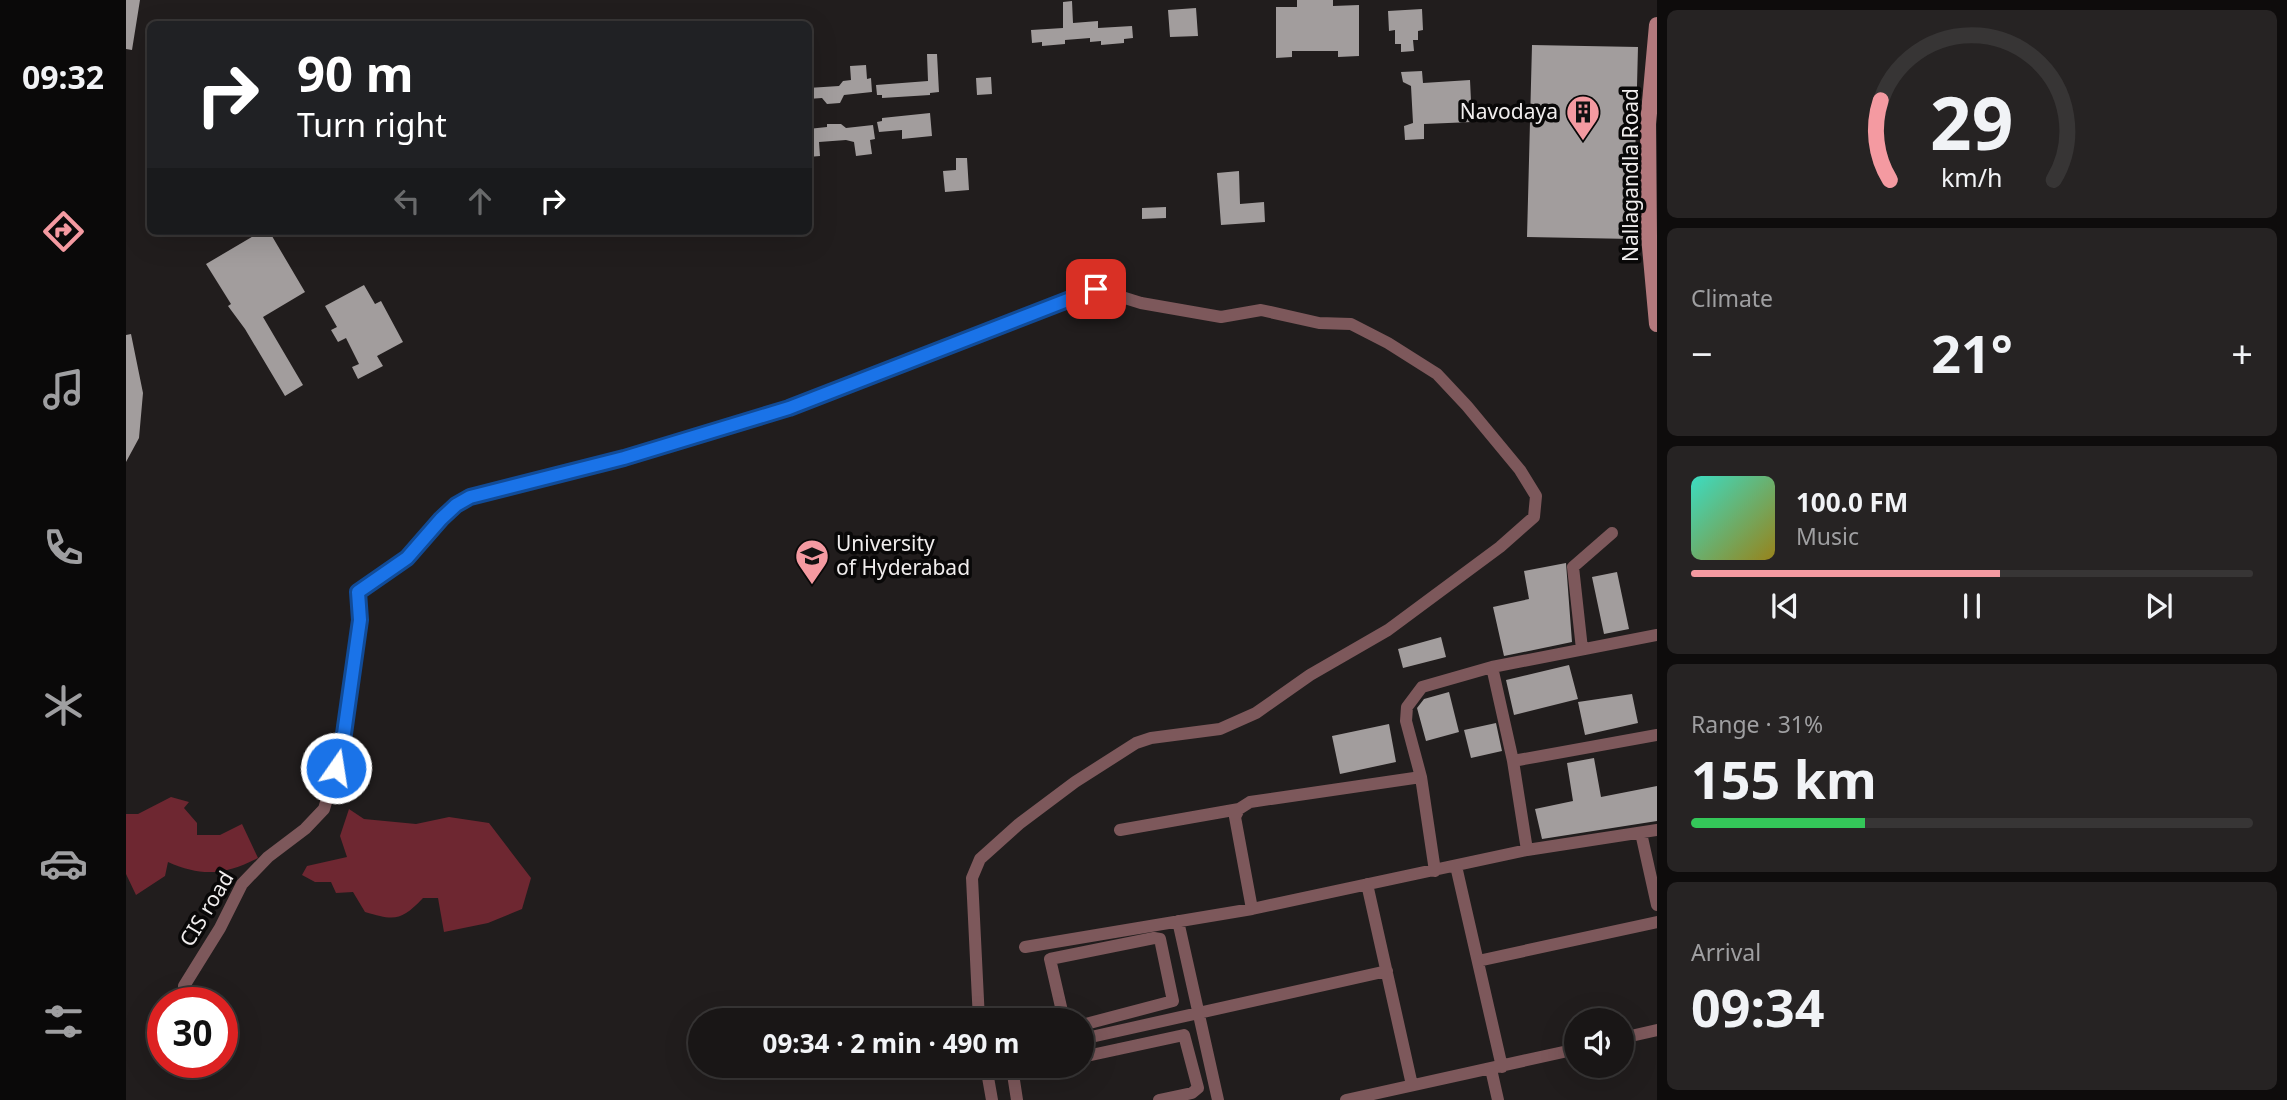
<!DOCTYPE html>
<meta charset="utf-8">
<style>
:root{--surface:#191616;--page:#262323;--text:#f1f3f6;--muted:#9f9fa1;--line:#373535;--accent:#f49aa1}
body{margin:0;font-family:"Noto Sans",sans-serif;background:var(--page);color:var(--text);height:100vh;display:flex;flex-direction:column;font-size:26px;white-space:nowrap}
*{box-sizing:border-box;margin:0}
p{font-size:23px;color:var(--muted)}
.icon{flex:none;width:38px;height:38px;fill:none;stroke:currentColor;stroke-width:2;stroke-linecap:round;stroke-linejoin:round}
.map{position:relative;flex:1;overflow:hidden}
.drawer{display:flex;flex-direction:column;gap:10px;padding:10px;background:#0e0c0c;width:630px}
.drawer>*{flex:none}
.banner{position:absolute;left:21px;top:21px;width:665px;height:214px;border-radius:10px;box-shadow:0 7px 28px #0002,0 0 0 2px var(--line);background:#202124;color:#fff;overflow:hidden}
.buttons{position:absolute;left:1438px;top:1008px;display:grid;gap:14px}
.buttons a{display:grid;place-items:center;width:70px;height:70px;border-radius:50%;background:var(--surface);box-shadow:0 7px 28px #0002,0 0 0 2px var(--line);font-size:35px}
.speed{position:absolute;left:21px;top:987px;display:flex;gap:14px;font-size:35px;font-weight:700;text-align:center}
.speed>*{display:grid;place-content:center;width:91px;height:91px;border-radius:50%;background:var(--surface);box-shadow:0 7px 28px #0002,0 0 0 2px var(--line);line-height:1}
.speed .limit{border:10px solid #d22;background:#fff;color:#111}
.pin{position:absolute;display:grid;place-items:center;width:60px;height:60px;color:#fff;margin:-30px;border-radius:14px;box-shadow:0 4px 10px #0006}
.me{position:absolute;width:77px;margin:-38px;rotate:13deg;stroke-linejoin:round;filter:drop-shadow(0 0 5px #0008)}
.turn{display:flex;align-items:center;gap:24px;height:147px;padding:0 35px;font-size:32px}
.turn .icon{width:91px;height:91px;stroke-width:2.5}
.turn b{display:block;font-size:49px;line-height:60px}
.lanes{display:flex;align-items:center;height:66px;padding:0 35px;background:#0003;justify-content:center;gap:35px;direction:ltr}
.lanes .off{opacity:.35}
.big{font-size:52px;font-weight:700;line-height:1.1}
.drawer .tile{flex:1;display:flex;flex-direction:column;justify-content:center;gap:10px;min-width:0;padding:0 24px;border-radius:10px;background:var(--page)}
.drawer .dial{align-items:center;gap:0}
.dial svg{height:182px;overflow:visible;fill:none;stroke:var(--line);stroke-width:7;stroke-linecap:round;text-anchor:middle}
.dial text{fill:var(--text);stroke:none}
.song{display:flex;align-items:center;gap:21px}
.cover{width:84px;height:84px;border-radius:10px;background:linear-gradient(135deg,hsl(170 70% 55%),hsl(50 70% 35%))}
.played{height:7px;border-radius:4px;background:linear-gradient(90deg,var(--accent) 55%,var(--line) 55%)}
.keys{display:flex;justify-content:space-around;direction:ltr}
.heat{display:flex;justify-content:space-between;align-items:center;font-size:38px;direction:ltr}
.charge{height:10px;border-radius:5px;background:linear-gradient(90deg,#34c759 31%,var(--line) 0)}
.trip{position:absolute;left:562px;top:1008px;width:406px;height:70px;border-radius:35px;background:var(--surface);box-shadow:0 7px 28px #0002,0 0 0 2px var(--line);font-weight:700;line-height:70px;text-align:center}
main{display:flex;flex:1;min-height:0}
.tabs{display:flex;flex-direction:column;width:126px;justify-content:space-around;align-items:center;background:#0a0909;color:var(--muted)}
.tabs .icon{width:49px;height:49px}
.tabs .on{color:var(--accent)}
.tabs b{font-size:32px;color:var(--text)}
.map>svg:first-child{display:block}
.green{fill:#6e2731}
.building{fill:#a29d9d}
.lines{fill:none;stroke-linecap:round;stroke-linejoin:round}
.minor{stroke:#7d585b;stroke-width:12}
.secondary{stroke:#b3797d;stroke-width:16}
.route-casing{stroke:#114b97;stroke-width:18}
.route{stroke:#1a73e8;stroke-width:12}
.labels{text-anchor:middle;stroke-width:7;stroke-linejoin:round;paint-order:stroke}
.poi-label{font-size:21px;fill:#f1eeee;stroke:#090808;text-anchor:end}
.street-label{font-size:21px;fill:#f1eeee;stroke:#090808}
</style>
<main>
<nav class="tabs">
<b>09:32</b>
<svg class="icon on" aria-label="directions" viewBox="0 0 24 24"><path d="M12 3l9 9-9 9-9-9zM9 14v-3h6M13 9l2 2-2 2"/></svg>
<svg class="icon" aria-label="music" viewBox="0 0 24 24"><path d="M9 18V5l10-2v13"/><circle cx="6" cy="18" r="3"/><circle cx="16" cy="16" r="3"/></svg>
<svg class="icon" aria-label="phone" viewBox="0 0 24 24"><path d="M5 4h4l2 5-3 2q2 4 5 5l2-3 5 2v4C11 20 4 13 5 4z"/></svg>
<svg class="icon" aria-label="climate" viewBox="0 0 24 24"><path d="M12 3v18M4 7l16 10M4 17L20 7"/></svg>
<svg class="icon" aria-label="car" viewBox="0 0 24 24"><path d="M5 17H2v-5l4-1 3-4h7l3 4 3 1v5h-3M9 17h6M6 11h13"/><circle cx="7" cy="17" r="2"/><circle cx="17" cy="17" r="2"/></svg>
<svg class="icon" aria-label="filters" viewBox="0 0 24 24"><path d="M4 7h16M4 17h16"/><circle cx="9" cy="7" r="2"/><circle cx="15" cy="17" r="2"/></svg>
</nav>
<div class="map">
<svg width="1531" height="1100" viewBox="0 0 1531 1100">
<rect width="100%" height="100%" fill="#211d1d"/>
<!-- green -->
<path class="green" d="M 45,797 L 63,802 L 58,808 L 71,823 L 71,835 L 94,835 L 116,824 L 132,858 C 99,875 76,877 42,862 L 39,876 L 10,895 L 0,874 L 0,814 L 12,814 Z
M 223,809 L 238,819 L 290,824 L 323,817 L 363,823 L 405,878 L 396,909 L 362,923 L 318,932 L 312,898 L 297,898 C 275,921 269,921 239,912 L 227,892 L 210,893 L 205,882 L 189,882 L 176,875 L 181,866 L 221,857 L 214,836 Z"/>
<!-- building -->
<path class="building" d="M 0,0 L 14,0 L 6,50 L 0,49 Z
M 1171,0 L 1207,0 L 1207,6 L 1233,5 L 1233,56 L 1212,57 L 1212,51 L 1166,51 L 1166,57 L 1150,58 L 1150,7 L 1171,7 Z
M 946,1 L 947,23 L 972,21 L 972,28 L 1006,26 L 1007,38 L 998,39 L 998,43 L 975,45 L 975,41 L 964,42 L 964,38 L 939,40 L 939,44 L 916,46 L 916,42 L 906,43 L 905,30 L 937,28 L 937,2 Z
M 1070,8 L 1072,36 L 1044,37 L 1042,10 Z
M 1296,9 L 1297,30 L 1292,31 L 1292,40 L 1287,40 L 1288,51 L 1275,52 L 1275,44 L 1269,44 L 1269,30 L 1263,31 L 1262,11 Z
M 1406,45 L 1512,47 L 1507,239 L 1401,237 Z
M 801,54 L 811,54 L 813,92 L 804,93 L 804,95 L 756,98 L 756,95 L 751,95 L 750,85 L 802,81 Z
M 740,65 L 741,79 L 745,78 L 746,92 L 718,95 L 714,103 L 701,104 L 696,98 L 682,99 L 682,88 L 713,86 L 717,81 L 725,80 L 724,66 Z
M 1296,71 L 1297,83 L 1344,80 L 1346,122 L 1298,124 L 1298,139 L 1279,140 L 1278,126 L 1287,123 L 1285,86 L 1277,82 L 1275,72 Z
M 865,77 L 866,94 L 851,95 L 850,78 Z
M 804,113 L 806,136 L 776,139 L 776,130 L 753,132 L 751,122 L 756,121 L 756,118 Z
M 701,124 L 715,124 L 720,128 L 747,125 L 749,139 L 744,140 L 746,154 L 730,156 L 728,142 L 720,140 L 693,142 L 694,156 L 682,157 L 682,129 L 701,127 Z
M 830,158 L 841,158 L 843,190 L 819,192 L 817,171 L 830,170 Z
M 1113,171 L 1114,204 L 1138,202 L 1139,222 L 1095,225 L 1091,173 Z
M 1040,207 L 1040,218 L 1016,219 L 1016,208 Z
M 136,231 L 143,231 L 179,292 L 137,317 L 177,385 L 159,396 L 119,329 L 102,306 L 105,304 L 80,264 Z
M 238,285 L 249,304 L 255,301 L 277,342 L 251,356 L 257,366 L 232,379 L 226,367 L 233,364 L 220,338 L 212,342 L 205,330 L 211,327 L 199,306 Z
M 5,334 L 17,393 L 13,438 L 0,462 L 0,335 Z
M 1440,563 L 1446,642 L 1378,656 L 1367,607 L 1403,599 L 1398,571 Z
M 1491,572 L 1503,629 L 1478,634 L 1466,577 Z
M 1315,637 L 1320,657 L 1277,668 L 1272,649 Z
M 1443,665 L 1452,699 L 1388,715 L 1380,680 Z
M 1323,692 L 1333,732 L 1300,741 L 1291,708 L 1298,699 Z
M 1506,694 L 1512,723 L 1459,735 L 1452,702 Z
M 1370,723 L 1376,751 L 1345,758 L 1338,730 Z
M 1263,724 L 1270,762 L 1214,774 L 1206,736 Z
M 1468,758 L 1475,797 L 1531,786 L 1531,821 L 1416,839 L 1409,809 L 1447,801 L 1441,763 Z"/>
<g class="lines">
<!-- minor -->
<path class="minor" d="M 1456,649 L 1447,567 L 1486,533
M 1366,667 L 1387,761 L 1401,850
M 1387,761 L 1531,735
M 994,830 L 1113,809
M 1515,833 L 1531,905
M 1330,866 L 1376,1067
M 1309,871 L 1295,777 L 1280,721 L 1281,707 L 1296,687 L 1366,667 L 1531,635
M 1241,884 L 1286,1085
M 1126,909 L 1109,817 L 1113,809 L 1124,802 L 1295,777
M 1052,921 L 1092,1100
M 899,947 L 1126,909 L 1401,850 L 1531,830
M 1352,961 L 1531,922
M 58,986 L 94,928 L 116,884 L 142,857 L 179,829 L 198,809 L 216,748 L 234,619 L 232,592 C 248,581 267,572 282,558 C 303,537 317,512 344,497 L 498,458 L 663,408 L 970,289 L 1015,303 L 1095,317 L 1135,310 L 1193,323 L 1225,324 L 1262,343 L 1311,374 L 1341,406 L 1394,470 L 1410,496 L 1408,517 L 1374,547 L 1262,630 L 1184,675 L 1130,713 L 1094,729 L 1025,738 L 1010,743 L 949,782 L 893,824 L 854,859 L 846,878 L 853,1020
M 938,1020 L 924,959 L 1028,938 L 1034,939 L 1047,1001 L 956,1025
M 1496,1038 L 1531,1030
M 956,1039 L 1261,971
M 956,1057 L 1058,1035 L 1072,1088 L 1066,1093 L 1033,1100
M 860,1066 L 866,1100
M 1365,1069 L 1372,1100
M 891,1100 L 887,1074 L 915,1066
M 1220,1100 L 1451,1049"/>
<!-- secondary -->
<path class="secondary" d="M 1531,25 L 1522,124 L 1523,236 L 1531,324"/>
</g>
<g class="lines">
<!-- route casing -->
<g class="route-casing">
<path id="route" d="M 210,768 L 216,748 L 234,620 L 232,592 L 281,558 L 315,519 L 330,505 L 344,497 L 498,458 L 663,408 L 970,289"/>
</g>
<!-- route -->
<use href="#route" class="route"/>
</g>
<!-- icons -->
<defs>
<g id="building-pin" transform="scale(1.75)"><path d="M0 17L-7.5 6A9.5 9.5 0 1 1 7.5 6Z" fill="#f49aa1" stroke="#090808"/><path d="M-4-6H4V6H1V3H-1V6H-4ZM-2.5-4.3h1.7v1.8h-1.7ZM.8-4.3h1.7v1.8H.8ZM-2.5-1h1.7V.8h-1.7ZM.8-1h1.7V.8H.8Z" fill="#111"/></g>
<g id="university-pin" transform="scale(1.75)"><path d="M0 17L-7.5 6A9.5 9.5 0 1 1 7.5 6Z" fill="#f49aa1" stroke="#090808"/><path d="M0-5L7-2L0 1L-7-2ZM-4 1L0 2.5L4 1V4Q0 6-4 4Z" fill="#111"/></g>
</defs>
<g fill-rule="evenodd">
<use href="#building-pin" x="1457" y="112"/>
<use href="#university-pin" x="686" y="556"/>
</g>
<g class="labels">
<!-- poi labels -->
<g class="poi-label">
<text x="1432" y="119">Navodaya</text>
<text x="710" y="551" text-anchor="start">University<tspan x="710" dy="24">of Hyderabad</tspan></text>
</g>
<!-- street labels -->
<g class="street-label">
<text transform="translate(1505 175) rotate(-90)" y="7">Nallagandla Road</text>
<text transform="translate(81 909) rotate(-59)" y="7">CIS road</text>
</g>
</g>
</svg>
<div class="buttons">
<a><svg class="icon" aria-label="sound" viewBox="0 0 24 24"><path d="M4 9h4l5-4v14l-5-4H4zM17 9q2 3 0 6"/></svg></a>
</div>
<div class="speed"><div class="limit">30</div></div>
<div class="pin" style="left:970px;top:289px;background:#d93025"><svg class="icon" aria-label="arrive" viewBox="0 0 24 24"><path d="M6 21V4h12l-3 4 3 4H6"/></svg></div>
<svg class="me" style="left:210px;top:768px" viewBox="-20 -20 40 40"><circle r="17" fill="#1a73e8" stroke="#fff" stroke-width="3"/><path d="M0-11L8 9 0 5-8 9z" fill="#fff"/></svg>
<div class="trip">09:34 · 2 min · 490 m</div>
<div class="banner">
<div class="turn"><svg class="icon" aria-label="right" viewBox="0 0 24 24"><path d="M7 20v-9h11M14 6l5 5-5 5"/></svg><div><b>90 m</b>Turn right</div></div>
<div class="lanes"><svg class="icon off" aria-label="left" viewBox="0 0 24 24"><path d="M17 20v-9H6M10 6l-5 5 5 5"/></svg><svg class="icon off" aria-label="ahead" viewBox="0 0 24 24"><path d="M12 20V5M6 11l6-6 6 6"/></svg><svg class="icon" aria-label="right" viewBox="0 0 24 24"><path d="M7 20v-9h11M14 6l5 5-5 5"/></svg></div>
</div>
</div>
<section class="drawer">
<div class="tile dial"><svg viewBox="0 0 100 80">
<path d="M14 69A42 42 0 1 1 86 69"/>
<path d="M14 69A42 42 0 0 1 10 34" stroke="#f49aa1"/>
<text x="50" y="56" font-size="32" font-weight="700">29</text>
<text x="50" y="72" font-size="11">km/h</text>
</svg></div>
<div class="tile"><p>Climate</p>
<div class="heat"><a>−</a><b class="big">21°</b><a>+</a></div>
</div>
<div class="tile">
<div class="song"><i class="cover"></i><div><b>100.0 FM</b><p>Music</p></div></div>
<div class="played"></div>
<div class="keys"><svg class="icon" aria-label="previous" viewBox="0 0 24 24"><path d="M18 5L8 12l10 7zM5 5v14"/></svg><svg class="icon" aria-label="pause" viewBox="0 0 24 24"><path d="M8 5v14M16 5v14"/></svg><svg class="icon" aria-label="next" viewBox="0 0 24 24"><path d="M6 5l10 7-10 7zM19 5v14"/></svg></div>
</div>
<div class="tile"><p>Range · 31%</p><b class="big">155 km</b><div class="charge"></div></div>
<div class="tile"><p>Arrival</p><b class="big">09:34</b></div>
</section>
</main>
